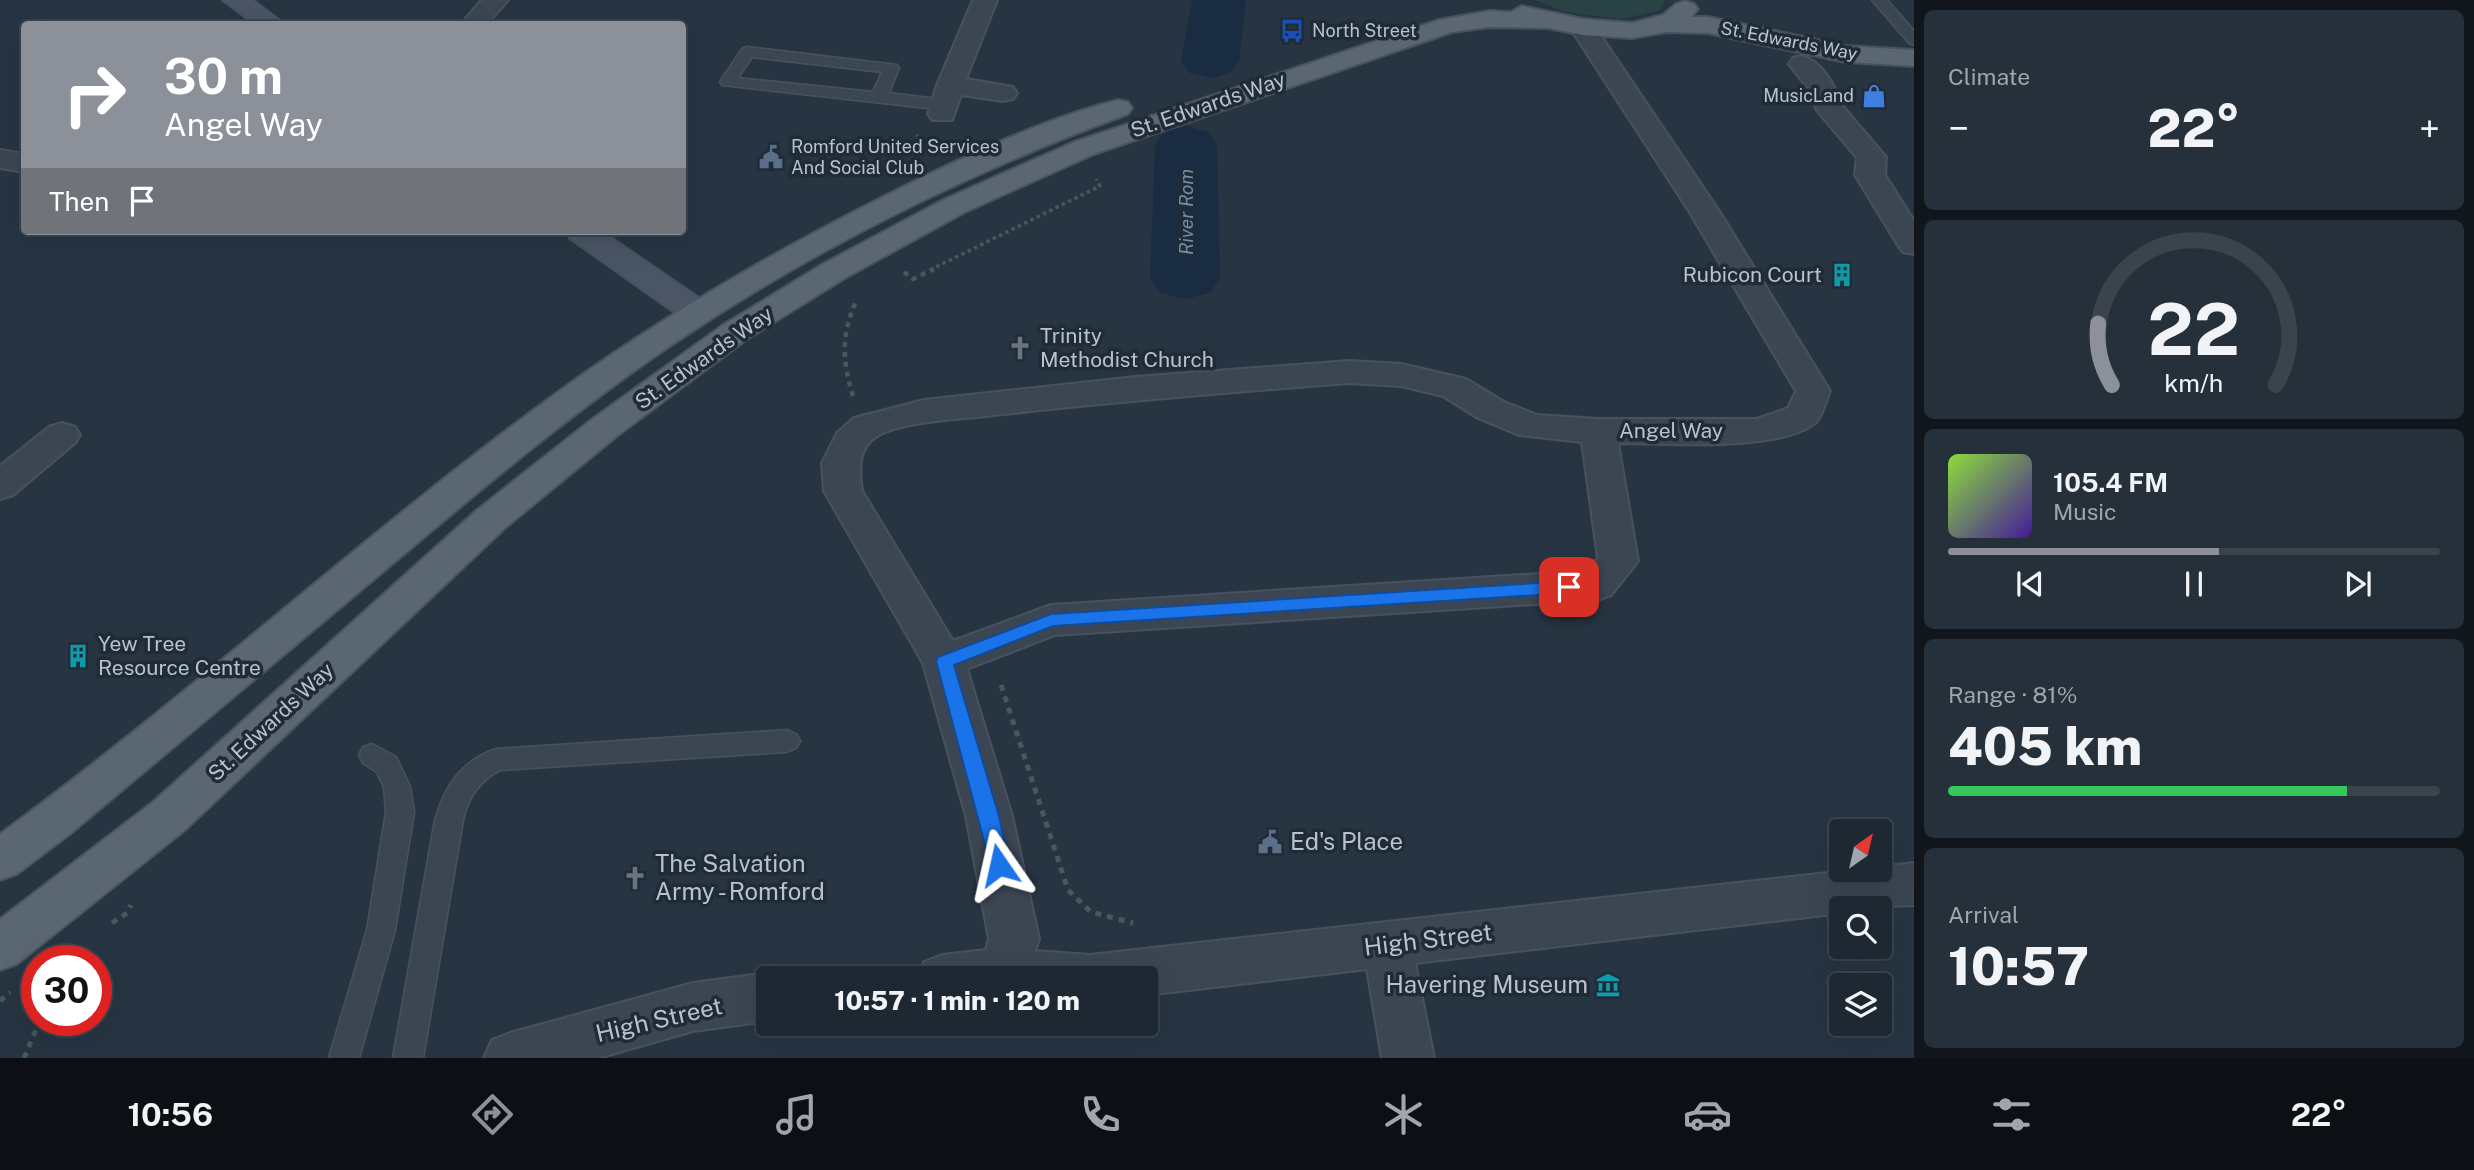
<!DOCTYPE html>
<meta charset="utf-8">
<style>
:root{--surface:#1d2832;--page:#25303a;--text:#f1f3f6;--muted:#a0a6ac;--line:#3b444d;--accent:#8c9099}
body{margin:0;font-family:"Public Sans",sans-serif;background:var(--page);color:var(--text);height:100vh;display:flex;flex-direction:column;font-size:26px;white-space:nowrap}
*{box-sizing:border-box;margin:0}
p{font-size:23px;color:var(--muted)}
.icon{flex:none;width:38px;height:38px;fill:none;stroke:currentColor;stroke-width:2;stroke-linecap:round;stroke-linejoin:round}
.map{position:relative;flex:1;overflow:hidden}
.details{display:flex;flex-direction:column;gap:10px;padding:10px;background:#10161c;width:560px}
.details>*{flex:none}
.top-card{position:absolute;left:21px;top:21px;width:665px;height:214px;border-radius:7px;box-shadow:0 7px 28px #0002,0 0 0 2px var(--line);background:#8c9099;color:#fff;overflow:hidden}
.needle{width:46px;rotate:34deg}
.controls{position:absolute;left:1829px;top:819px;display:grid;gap:14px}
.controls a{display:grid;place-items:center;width:63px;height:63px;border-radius:7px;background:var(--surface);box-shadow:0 7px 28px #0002,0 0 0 2px var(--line);font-size:35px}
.speed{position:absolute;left:21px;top:945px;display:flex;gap:14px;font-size:35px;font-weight:700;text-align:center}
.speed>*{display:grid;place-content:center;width:91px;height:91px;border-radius:50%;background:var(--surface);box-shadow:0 7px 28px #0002,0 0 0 2px var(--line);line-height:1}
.speed .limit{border:10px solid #d22;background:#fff;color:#111}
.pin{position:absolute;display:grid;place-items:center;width:60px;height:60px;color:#fff;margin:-30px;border-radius:14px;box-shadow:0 4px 10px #0006}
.me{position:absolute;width:77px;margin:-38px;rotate:349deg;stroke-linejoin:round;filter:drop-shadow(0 0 5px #0008)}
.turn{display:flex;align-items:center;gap:24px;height:147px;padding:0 28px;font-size:32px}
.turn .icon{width:91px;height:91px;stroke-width:2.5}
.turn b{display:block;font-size:49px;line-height:60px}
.then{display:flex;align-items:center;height:66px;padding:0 28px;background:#0003;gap:14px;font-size:26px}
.big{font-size:52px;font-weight:800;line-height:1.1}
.details .widget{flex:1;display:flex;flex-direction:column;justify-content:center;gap:10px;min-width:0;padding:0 24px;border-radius:10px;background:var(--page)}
.details .dial{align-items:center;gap:0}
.dial svg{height:182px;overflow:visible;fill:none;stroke:var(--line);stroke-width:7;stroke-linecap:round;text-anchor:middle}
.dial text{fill:var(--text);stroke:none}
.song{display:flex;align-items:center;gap:21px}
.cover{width:84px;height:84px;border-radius:10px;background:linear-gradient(135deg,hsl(90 70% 55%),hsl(260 70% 35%))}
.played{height:7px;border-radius:4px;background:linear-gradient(90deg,var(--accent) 55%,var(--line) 55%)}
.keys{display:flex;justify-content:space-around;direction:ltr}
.heat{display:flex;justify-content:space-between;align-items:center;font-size:38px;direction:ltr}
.charge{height:10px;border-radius:5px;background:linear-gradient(90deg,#34c759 81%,var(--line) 0)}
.trip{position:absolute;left:756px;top:966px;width:402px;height:70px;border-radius:7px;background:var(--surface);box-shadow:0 7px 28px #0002,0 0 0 2px var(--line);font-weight:800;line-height:70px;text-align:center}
.menu{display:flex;height:112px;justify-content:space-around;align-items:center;background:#0c1014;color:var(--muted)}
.menu .icon{width:49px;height:49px}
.menu .active{color:var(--accent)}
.menu b{font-size:32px;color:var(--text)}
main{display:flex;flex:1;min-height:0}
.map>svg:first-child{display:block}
.green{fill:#294244}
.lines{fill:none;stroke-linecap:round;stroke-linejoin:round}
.river{fill:#1a2c42;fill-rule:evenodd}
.lane-casing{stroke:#48525f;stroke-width:3}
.street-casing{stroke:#48525f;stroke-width:4}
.secondary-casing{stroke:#48525f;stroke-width:4}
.primary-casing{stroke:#48525f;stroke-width:4}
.path-far2{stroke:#435b5c;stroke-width:3.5;stroke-dasharray:3.5 3.5;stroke-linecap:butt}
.path-far1{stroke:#435b5c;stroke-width:4.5;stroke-dasharray:5 5;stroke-linecap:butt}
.path{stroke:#435b5c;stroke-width:5;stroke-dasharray:6 6;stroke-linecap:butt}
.lane{fill:#3c4653;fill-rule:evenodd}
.street{fill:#3c4653;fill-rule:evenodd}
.secondary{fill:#4a5665;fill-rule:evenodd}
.primary{fill:#5a6672;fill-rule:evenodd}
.path-bridge{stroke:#435b5c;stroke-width:3.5;stroke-dasharray:3.5 3.5;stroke-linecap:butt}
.route{fill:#1a73e8;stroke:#114b97;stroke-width:2}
.labels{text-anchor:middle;stroke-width:7;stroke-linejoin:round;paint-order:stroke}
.far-poi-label{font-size:18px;fill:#b9c2cc;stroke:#202b38;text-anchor:start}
.far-street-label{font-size:18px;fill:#b9c2cc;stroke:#202b38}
.far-water-label{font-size:19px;font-style:italic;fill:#738eab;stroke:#202b38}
.street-label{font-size:21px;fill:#b9c2cc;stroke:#202b38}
.poi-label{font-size:21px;fill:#b9c2cc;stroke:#202b38;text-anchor:start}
.near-poi-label{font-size:24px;fill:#b9c2cc;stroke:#202b38;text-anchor:start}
.near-street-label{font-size:24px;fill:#b9c2cc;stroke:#202b38}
</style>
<main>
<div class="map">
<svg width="1914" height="1058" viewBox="0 0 1914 1058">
<rect width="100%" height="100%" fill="#273543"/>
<!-- green -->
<path class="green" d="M 1535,0 L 1665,0 L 1660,10 L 1622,19 L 1566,12 Z"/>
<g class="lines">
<!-- river -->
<path class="river" d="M 1192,0 L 1246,0 L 1239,61 L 1230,73 L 1210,78 L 1190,73 L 1181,61 Z
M 1186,126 L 1208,132 L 1217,145 L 1220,278 L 1210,293 L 1185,299 L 1160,293 L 1150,278 L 1155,145 L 1164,132 Z"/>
<!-- lane casing -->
<g class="lane-casing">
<path id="lane" d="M 1872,0 L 1887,0 L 1914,31 L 1914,45 L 1909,43 Z
M 747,47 L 897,65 L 899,68 L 889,93 L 945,100 L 953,105 L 945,110 L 722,85 L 720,82 L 742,49 ZM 752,57 L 882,72 L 873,92 L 738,78 Z
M 787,730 L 796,734 L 800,741 L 796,748 L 787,752 L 500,770 C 479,782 468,797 463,820 L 423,1058 L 393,1058 L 435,820 C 445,786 461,761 496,749 Z
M 372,744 L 396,757 L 410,787 L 414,812 L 395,930 L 359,1058 L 329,1058 L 367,930 L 386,812 L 384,787 L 377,772 L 363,763 L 359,755 L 363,747 Z"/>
</g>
<!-- street casing -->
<g class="street-casing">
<path id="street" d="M 482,0 L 508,0 L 487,24 L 461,24 Z
M 973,0 L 997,0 L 966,79 L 1013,87 L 1017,93 L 1013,99 L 1003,101 L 961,95 L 952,120 L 932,120 L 928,114 L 937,85 Z
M 1584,21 L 1593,24 L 1719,211 L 1830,391 C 1826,400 1822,418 1814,424 C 1776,452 1666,443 1618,443 L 1638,561 L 1611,595 L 1597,600 L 1055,635 L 967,669 L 1012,816 L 1039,939 L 1035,951 L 1090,955 L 1854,870 L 1880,870 L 1880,867 L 1914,863 L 1914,905 L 1841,908 L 1841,913 L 1415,963 L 1434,1058 L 1382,1058 L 1367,969 L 1146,995 L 1146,978 L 917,978 L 924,962 L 942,955 L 986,950 L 989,939 L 966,816 L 923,663 L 824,491 L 822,463 L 837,433 L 854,418 L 924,400 L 1135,377 L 1349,361 L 1401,364 L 1466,379 L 1504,402 L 1537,415 L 1598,419 L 1757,419 L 1788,408 L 1796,391 L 1689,211 L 1571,29 L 1575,24 ZM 1349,383 L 1401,386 L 1443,396 L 1478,418 L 1519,435 L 1582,442 L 1598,558 L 1586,571 L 1051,605 L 953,641 L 862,491 C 859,470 857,447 879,435 C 904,421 965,419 994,415 C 1112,402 1230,392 1349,383 Z
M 1802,56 C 1819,60 1836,84 1839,102 L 1886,157 L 1885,175 L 1914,221 L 1914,254 L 1903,252 L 1898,245 L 1855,175 L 1857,158 L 1816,109 L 1811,92 L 1789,64 L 1793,58 Z
M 0,150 L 24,154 L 24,172 L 0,168 Z
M 62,423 L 75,427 L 80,435 L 75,443 L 13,495 L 0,499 L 0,466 L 49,427 Z
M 768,973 L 780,978 L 768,978 L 768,1021 L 693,1031 L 598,1058 L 484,1058 L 492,1040 L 510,1033 L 693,983 Z"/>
</g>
<!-- secondary casing -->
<g class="secondary-casing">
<path id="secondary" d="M 223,0 L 252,0 L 284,24 L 255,24 Z
M 566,231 L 601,231 L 710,306 L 714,313 L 710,320 L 698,323 L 686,320 L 570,238 Z"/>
</g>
<!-- primary casing -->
<g class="primary-casing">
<path id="primary" d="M 1685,1 L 1694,4 L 1698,9 L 1691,17 L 1708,17 L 1846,46 L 1914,50 L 1914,66 L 1846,62 L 1708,33 L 1666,32 L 1632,38 L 1583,35 L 1549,28 L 1489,27 L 1452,32 L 1094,154 L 965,212 L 845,278 L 747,339 L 617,436 L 505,528 L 185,830 L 17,964 L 0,970 L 0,919 L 153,802 L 477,510 L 591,420 L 723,325 L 823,264 L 943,200 L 1074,142 L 1439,20 L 1489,11 L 1511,12 L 1522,6 L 1583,19 L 1632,23 L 1663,15 L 1676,4 Z
M 1118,100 L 1128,102 L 1132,108 L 1128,114 C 966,173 810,251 667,348 C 566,417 472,497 378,576 C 275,662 173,748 70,834 L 17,874 L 0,880 L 0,834 C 193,693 369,529 562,389 C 661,318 766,256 875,201 C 948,164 1038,120 1118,100 Z"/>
</g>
<!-- path-far2 -->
<path class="path-far2" d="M 1761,92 L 1777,91
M 907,156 L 918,135
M 930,270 L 1100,186 L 1096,179"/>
<!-- path-far1 -->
<path class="path-far1" d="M 904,272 L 913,279 L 934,269
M 853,396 C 842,360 841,336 856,301"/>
<!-- path -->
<path class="path" d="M 1001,685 L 1068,890 L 1091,912 L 1133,923
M 112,923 L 127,913 L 131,905
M 0,1001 L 10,992
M 24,1058 L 40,1020"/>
<!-- lane -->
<use href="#lane" class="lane"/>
<!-- street -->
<use href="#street" class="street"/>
<!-- secondary -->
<use href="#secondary" class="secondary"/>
<!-- primary -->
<use href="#primary" class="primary"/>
<!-- path-bridge -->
<path class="path-bridge" d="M 1777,91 L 1797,91"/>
</g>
<!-- route -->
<path class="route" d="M 1569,581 L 1577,587 L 1569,593 L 1053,626 L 954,665 L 999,816 L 1009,865 L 1006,871 L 999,874 L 992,871 L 936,661 L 938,657 L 1051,614 Z"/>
<!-- icons -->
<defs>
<g id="bus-bare" transform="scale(1.89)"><path d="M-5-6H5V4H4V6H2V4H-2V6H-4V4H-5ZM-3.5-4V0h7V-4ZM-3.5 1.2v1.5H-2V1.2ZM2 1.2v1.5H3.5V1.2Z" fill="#1a4fb4" stroke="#202b38" stroke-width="2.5" paint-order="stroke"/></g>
<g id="shop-bare" transform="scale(1.89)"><path d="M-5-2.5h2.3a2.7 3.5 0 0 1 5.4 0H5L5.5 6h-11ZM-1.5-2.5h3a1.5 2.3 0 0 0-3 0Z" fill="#3f7fe0" stroke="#202b38" stroke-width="2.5" paint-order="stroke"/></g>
<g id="civic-bare" transform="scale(1.89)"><path d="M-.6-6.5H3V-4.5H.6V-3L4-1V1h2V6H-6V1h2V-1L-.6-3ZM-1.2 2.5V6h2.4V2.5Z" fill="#5c6f8a" stroke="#202b38" stroke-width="2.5" paint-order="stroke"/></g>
<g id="building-bare" transform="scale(1.89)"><path d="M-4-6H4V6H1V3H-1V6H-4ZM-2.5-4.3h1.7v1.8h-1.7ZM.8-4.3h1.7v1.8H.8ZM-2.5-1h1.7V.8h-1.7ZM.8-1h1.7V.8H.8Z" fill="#0f9aa8" stroke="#202b38" stroke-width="2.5" paint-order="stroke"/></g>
<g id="church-bare" transform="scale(1.89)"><path d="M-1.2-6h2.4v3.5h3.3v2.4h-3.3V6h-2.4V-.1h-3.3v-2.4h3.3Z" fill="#6b7280" stroke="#202b38" stroke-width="2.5" paint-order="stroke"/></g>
<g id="museum-bare" transform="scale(1.89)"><path d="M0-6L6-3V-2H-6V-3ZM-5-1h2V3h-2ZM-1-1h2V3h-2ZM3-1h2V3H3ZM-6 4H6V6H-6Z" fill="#0f9aa8" stroke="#202b38" stroke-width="2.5" paint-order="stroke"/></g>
</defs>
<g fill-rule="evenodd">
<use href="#bus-bare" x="1292" y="31"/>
<use href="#shop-bare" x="1874" y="96"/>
<use href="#civic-bare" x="771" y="157"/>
<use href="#building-bare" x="1842" y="275"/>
<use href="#church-bare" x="1020" y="348"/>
<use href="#building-bare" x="78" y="656"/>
<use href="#civic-bare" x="1270" y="842"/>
<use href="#church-bare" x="635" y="878"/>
<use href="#museum-bare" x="1608" y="985"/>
</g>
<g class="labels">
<!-- far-poi labels -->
<g class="far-poi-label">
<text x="1312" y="37">North Street</text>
<text x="1854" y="102" text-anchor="end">MusicLand</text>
<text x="791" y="153">Romford United Services<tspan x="791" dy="21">And Social Club</tspan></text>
</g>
<!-- far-street labels -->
<g class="far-street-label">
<text transform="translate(1789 41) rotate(11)" y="6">St. Edwards Way</text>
</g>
<!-- far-water labels -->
<g class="far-water-label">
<text transform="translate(1186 212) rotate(-90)" y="7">River Rom</text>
</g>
<!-- street labels -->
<g class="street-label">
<text transform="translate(1208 105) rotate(-19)" y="7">St. Edwards Way</text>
<text transform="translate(704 358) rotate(-35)" y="7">St. Edwards Way</text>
<text x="1671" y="438">Angel Way</text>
<text transform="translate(271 722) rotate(-43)" y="7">St. Edwards Way</text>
</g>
<!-- poi labels -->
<g class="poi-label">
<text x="1822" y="282" text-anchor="end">Rubicon Court</text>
<text x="1040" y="343">Trinity<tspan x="1040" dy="24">Methodist Church</tspan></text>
<text x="98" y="651">Yew Tree<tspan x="98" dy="24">Resource Centre</tspan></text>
</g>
<!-- near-poi labels -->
<g class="near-poi-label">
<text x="1290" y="850">Ed's Place</text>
<text x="655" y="872">The Salvation<tspan x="655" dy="28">Army - Romford</tspan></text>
<text x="1588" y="993" text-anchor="end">Havering Museum</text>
</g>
<!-- near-street labels -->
<g class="near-street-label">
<text transform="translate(1428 940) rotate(-7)" y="8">High Street</text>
<text transform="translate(659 1020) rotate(-13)" y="8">High Street</text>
</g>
</g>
</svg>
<div class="controls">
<a><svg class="needle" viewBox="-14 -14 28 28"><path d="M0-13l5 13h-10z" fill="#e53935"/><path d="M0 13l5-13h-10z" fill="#a0a6ac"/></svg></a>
<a><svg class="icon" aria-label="search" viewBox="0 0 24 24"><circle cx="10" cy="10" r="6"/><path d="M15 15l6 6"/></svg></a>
<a><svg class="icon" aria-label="layers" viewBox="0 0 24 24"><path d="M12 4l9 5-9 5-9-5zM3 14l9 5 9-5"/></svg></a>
</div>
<div class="speed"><div class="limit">30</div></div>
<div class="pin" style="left:1569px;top:587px;background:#d93025"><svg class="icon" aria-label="arrive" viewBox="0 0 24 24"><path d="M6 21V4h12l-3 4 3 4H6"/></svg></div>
<svg class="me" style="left:999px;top:865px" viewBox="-20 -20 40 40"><path d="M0-17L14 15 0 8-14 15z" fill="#1a73e8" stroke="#fff" stroke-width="4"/></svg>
<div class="trip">10:57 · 1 min · 120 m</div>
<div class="top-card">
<div class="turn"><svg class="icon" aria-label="right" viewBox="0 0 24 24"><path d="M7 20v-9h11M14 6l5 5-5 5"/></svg><div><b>30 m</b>Angel Way</div></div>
<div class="then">Then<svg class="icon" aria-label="arrive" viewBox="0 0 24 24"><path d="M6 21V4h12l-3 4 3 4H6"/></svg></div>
</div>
</div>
<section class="details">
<div class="widget"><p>Climate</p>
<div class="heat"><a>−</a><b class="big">22°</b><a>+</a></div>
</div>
<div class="widget dial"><svg viewBox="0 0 100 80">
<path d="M14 69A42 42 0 1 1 86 69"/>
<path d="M14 69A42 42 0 0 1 8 42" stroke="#8c9099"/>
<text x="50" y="56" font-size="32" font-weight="700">22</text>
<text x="50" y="72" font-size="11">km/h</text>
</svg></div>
<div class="widget">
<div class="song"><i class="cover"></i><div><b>105.4 FM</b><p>Music</p></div></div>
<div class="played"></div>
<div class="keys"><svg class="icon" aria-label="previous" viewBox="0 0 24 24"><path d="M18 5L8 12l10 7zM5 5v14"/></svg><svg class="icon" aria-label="pause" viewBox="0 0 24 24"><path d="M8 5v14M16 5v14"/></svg><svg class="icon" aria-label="next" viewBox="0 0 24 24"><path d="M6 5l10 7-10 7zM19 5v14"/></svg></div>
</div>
<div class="widget"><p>Range · 81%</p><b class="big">405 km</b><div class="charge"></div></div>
<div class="widget"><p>Arrival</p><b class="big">10:57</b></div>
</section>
</main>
<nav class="menu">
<b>10:56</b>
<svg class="icon active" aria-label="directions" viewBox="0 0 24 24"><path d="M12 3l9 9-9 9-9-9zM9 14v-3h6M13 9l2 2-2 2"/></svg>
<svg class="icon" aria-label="music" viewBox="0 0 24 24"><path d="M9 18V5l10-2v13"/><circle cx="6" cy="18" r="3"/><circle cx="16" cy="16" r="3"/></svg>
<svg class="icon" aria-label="phone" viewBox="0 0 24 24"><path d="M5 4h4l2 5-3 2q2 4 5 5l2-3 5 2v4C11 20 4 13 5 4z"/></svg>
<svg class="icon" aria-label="climate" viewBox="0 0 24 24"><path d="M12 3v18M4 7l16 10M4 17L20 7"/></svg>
<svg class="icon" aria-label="car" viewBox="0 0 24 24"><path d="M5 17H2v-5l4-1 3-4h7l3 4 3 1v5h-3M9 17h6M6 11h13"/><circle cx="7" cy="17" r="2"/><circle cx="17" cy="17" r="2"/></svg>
<svg class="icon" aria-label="filters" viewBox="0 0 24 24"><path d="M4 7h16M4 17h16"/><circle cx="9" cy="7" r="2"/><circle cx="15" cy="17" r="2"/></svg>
<b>22°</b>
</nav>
